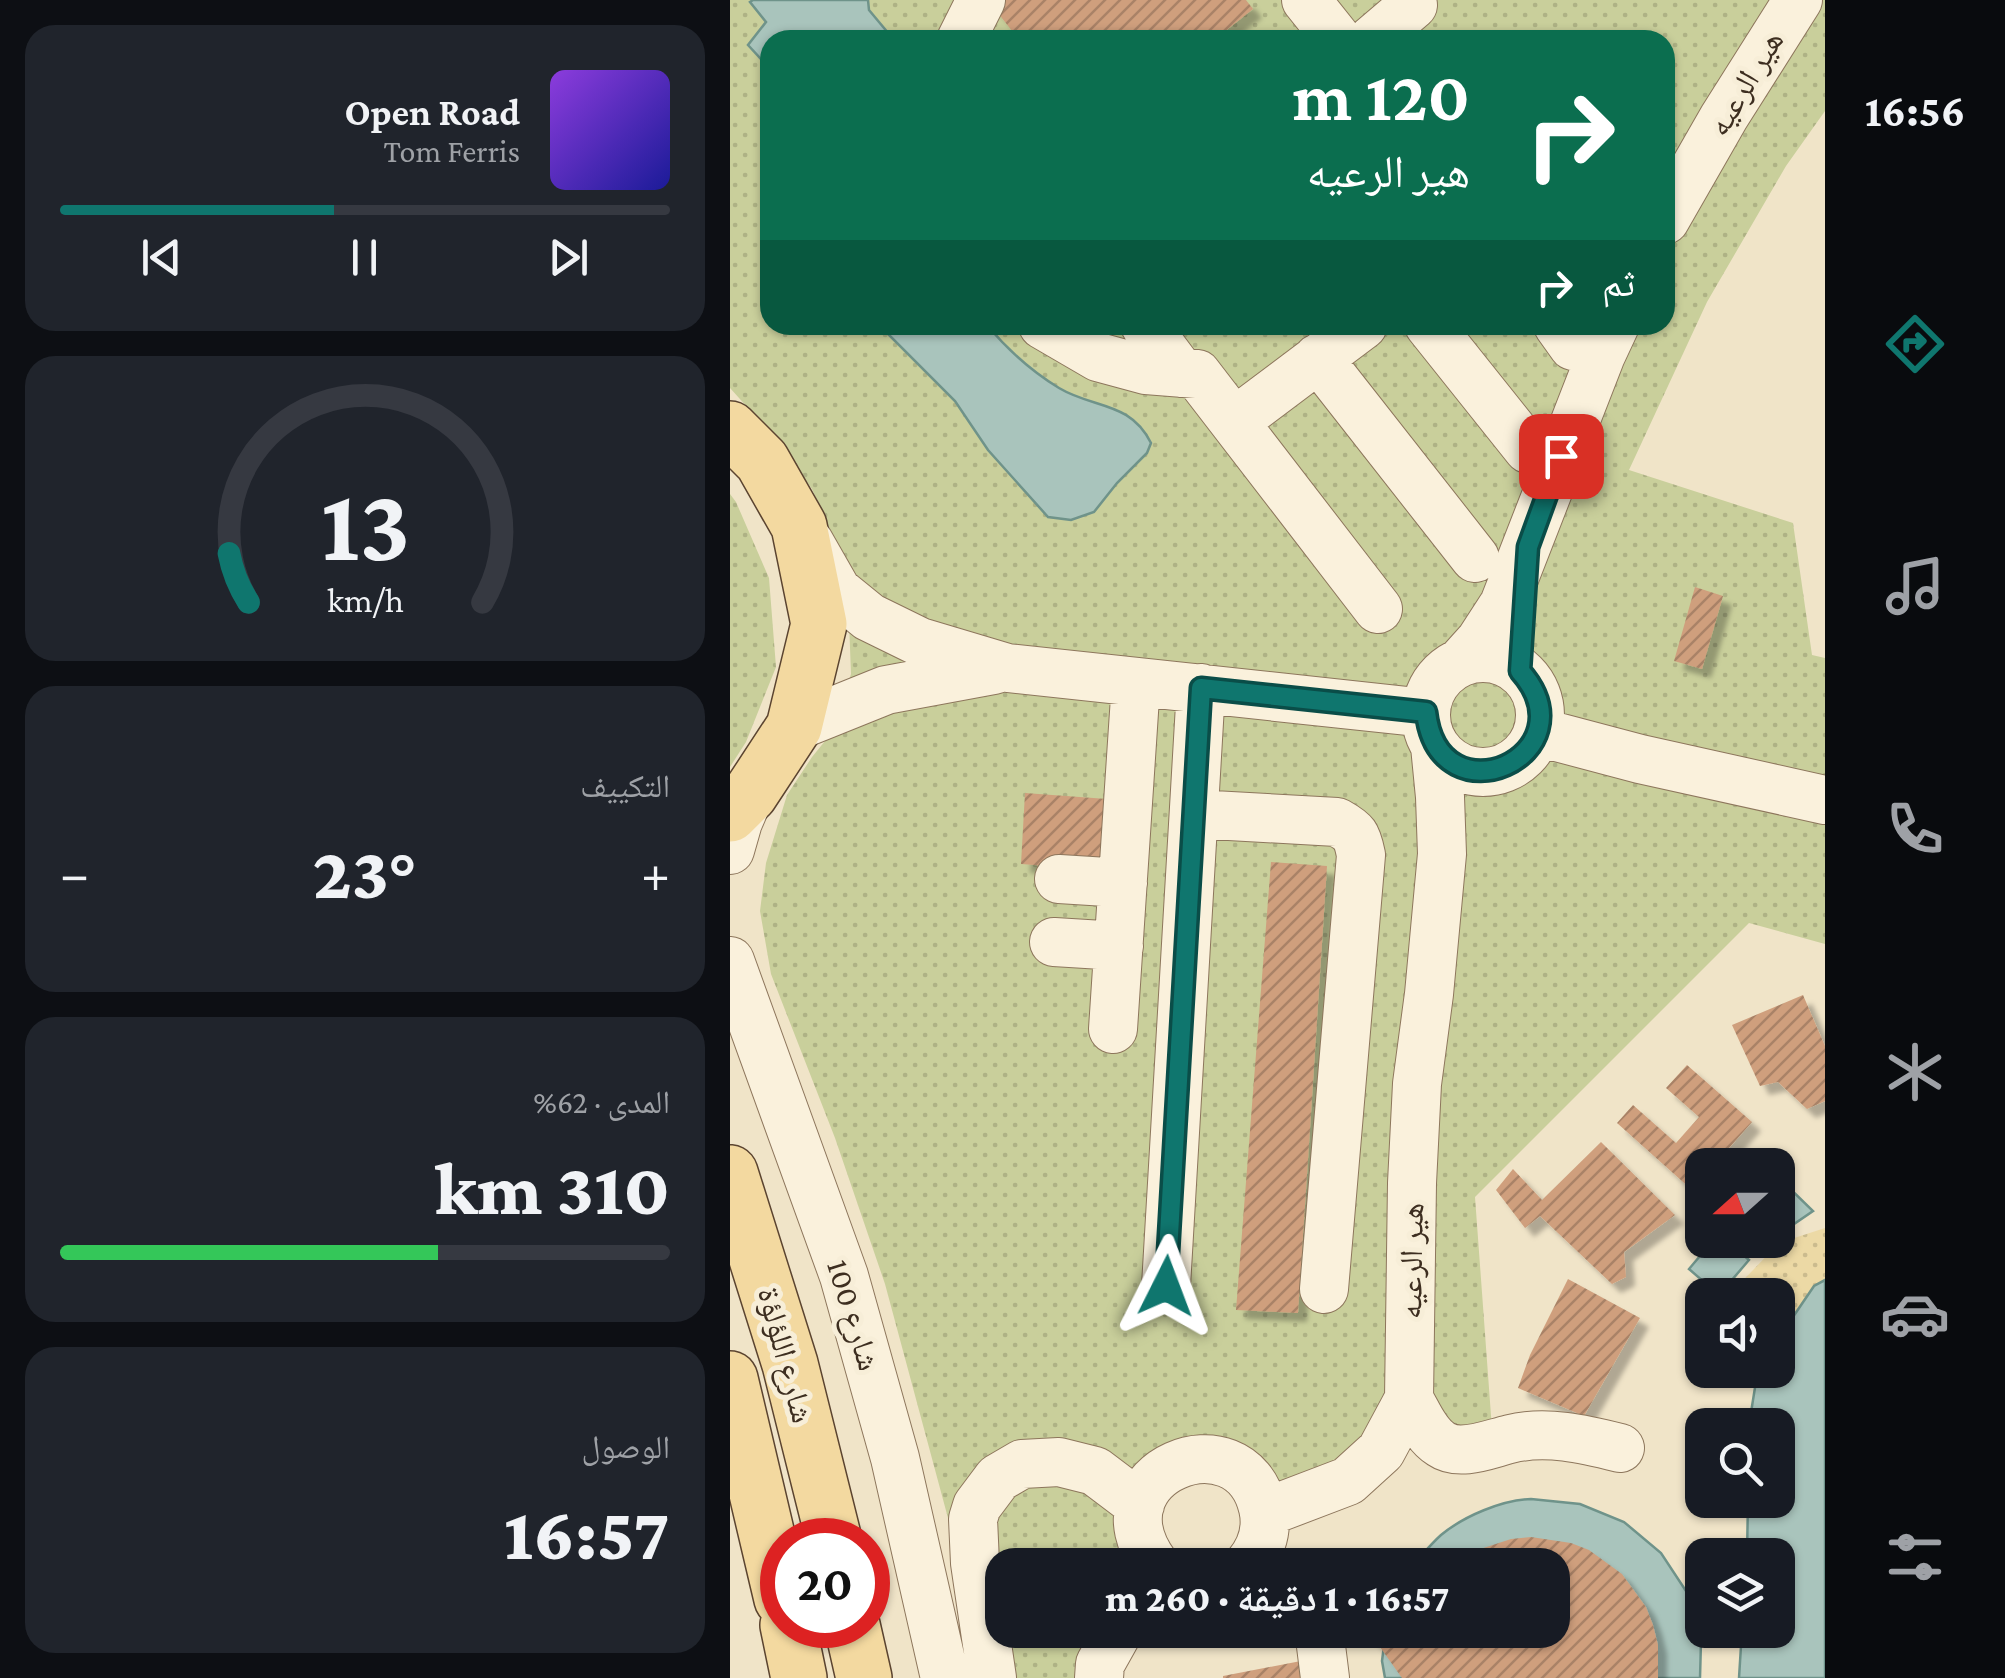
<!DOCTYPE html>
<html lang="ar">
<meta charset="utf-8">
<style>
:root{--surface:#171b24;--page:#20242c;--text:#f1f3f6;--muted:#9ea1a6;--line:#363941;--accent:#0f766e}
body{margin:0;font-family:"Crimson Pro","Noto Naskh Arabic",serif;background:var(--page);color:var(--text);direction:rtl;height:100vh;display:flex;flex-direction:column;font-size:38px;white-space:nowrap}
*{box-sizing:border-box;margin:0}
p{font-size:32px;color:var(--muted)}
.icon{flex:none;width:55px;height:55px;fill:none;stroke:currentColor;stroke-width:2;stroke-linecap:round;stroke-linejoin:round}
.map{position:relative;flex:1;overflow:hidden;direction:ltr}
.side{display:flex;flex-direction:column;gap:25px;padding:25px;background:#0d0f14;width:730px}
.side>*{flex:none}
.guide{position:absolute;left:30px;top:30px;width:915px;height:305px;border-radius:30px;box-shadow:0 2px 8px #0004;direction:rtl;background:#0b6e4f;color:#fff;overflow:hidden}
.needle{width:65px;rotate:249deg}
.buttons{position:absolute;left:955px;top:1148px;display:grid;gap:20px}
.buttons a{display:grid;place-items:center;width:110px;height:110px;border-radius:20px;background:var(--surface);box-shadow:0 2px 8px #0004;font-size:50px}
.speed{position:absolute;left:30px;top:1518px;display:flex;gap:20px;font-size:50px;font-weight:700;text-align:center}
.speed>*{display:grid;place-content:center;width:130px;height:130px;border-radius:50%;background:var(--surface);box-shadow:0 2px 8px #0004;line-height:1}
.speed .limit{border:15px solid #d22;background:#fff;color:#111}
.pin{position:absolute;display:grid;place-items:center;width:85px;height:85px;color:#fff;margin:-42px;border-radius:20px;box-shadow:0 5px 15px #0006}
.me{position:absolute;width:110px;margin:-55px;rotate:3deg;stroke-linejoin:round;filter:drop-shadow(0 0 8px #0008)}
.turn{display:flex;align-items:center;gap:35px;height:210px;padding:0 40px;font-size:45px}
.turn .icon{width:130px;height:130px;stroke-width:2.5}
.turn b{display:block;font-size:70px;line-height:85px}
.then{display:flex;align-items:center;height:95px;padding:0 40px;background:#0003;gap:20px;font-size:38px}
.big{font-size:75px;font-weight:800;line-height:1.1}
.side .widget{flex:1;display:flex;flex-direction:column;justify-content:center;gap:15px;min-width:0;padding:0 35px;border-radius:30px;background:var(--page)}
.side .dial{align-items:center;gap:0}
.dial svg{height:260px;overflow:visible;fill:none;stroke:var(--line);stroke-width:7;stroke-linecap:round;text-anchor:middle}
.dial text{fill:var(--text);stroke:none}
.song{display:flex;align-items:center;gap:30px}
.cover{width:120px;height:120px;border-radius:15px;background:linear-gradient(135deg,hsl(270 70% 55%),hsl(240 70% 35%))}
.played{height:10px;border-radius:5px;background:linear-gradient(90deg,var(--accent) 45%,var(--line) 45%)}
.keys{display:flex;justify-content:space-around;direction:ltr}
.heat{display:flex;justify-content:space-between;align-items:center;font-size:55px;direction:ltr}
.charge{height:15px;border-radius:8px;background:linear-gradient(90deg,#34c759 62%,var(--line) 0)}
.trip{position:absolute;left:255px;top:1548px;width:585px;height:100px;border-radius:30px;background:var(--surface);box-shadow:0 2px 8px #0004;font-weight:800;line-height:100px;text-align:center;direction:rtl}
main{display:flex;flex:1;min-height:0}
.tabs{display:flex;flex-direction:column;width:180px;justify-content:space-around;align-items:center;background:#090b0e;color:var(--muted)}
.tabs .icon{width:70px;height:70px}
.tabs .selected{color:var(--accent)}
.tabs b{font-size:45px;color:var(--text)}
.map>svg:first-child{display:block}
.grass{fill:url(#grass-dots);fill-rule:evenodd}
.sand{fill:url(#sand-dots)}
.water{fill:#a9c4bc;stroke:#6f938a;stroke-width:2.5}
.building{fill:url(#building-hatch);filter:url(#shadow)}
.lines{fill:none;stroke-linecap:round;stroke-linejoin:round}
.minor-casing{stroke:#8d765c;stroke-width:50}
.major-casing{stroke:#5b4430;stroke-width:58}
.minor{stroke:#faf1dc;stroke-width:48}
.major{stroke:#f3d9a0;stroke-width:55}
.route-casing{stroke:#0a4d48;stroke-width:25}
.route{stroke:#0f766e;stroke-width:18}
.labels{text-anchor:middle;stroke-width:10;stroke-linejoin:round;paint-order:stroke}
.street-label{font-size:32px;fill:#3d2e20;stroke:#f7eed8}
</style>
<main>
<nav class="tabs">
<b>16:56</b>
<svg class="icon selected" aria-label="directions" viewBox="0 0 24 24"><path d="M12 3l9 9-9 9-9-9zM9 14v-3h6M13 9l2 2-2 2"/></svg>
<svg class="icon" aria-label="music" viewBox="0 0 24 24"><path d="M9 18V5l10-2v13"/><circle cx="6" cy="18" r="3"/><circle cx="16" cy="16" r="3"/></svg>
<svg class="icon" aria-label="phone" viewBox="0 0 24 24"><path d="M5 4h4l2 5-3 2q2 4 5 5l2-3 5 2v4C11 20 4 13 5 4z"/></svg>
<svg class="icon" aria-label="climate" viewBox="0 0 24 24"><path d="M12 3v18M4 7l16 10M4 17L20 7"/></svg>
<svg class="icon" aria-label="car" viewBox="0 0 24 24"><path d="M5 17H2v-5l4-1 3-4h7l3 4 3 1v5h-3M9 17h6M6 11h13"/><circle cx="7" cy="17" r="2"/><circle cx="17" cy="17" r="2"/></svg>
<svg class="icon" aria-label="filters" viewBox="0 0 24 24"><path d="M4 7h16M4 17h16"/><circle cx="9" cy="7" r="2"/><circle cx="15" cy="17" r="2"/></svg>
</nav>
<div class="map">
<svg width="1095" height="1678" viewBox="0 0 1095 1678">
<defs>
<pattern id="grass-dots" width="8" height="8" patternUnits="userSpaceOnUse" patternTransform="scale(2.5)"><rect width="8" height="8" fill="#c9cf9b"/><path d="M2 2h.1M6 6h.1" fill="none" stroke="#aeb285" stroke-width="1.8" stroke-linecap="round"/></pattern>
<pattern id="sand-dots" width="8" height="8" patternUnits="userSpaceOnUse" patternTransform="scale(2.5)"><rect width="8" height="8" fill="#ecd9a5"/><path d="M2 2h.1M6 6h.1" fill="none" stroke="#cbbb8e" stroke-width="1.8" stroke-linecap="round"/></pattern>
<pattern id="building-hatch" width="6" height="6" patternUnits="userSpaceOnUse" patternTransform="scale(2.5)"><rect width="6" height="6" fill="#cf9f7d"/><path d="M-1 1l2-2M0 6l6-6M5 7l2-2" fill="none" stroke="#a98266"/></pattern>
<filter id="shadow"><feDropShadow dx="9" dy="9" stdDeviation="2.5" flood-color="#0004"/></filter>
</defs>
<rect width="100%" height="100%" fill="#f0e4c8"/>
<!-- grass -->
<path class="grass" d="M 0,0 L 1095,0 L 1095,111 L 1056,166 L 977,302 L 899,470 L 1063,523 L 1082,655 L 1095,658 L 1095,944 L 1019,923 L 745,1197 L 762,1429 L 627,1456 L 553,1494 L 544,1475 L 531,1461 L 493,1439 L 470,1436 L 435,1445 L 399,1565 L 272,1565 L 272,1630 L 369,1630 L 349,1678 L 279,1678 L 232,1570 L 155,1284 L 105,1138 L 41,974 L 30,911 L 36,863 L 57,795 L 82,757 L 104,730 L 121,674 L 117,569 L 82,489 L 46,439 L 0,388 ZM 40,40 L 935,40 L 935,325 L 40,325 Z
M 0,494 L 6,502 L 39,578 L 46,667 L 16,742 L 0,767 Z"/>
<!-- sand -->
<path class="sand" d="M 1095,1228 L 1095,1280 L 1084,1286 L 1048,1339 L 1048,1295 L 999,1295 L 1049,1243 Z"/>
<!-- water -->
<path class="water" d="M 23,0 L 138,0 L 139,10 L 164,40 L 40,40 L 40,69 L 18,45 L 36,22 L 20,2 Z
M 149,325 L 257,325 C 277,349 301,371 329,388 C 364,409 400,401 421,443 L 417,453 L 387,483 L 364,512 L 341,520 L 318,517 L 258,450 L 225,401 Z
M 1048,1177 L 1083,1211 L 1048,1235 Z
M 972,1236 L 972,1240 L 996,1240 L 1019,1260 L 989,1295 L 959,1269 L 975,1250 L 965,1243 Z
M 1095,1280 L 1095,1678 L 1009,1678 L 1012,1630 L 1048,1630 L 1048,1555 L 1017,1555 L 1018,1500 L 1048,1500 L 1048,1425 L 1019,1425 L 1027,1375 L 1029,1370 L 1048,1370 L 1048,1339 L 1084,1286 Z
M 801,1499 L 850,1504 L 894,1522 L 931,1553 L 958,1594 L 971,1641 L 970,1678 L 655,1678 L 652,1661 L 656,1630 L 822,1630 L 822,1565 L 683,1565 C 692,1555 701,1544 711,1535 C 734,1516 772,1500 801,1499 Z"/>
<!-- building -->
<path class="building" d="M 258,0 L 516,0 L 523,9 L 484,40 L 289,40 Z
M 965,587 L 993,596 L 972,669 L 944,661 Z
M 295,793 L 377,799 L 371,870 L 291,864 Z
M 541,862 L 597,866 L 568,1313 L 506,1310 Z
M 1073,995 L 1095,1046 L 1095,1101 L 1077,1109 L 1048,1082 L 1030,1086 L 1002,1025 Z
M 957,1065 L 1022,1122 L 984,1165 L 972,1165 L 972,1178 L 962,1190 L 887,1123 L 903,1105 L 946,1143 L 969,1117 L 936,1088 Z
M 871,1142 L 945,1215 L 894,1252 L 896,1277 L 882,1284 L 810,1216 L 795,1228 L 766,1190 L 783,1169 L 812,1200 Z
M 838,1279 L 910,1318 L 854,1416 L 788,1388 L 800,1355 Z
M 801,1537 L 841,1543 L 859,1550 L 892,1574 L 916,1607 L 923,1625 L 928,1645 L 928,1678 L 672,1678 L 650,1647 L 634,1630 L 822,1630 L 822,1565 L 690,1565 L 690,1563 L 726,1557 L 781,1539 Z
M 576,1660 L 579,1678 L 493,1678 L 493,1676 Z"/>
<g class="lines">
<!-- minor casing -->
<g class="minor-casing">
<path id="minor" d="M 576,0 L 608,40
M 231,40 L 251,0
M 642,40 L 683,5
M 935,220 L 994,117 L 1068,0
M 313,325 L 368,357 L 416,370 L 467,374 L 648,609
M 415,325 L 451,373
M 699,325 L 798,449
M 828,325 L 843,346
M 588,358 L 745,558
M 504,422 L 633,325
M 79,542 L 107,591 L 139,617 L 190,642 L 277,668 L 696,713
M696 715a57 57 0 1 1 114 0a57 57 0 1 1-114 0Z
M 732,661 L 750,641 L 774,604 L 871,355 L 885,325
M 64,727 L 156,690 L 264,670
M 808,732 L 910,759 L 1095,800
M 464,814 L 607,822 C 625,832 627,835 631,855 L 594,1289
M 0,850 L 8,822 L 20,794
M 329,879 L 393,883
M 324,942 L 389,946
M 0,961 L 114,1276 L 165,1458 L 215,1678
M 383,1029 L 406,682
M 436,1286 L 471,688
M 679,1399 C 688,1414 695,1434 711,1444 C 730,1457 759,1444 780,1439 C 816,1430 854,1439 890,1448
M 534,1513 L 618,1481 L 651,1451 L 679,1399 L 682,1183 L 687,1084 L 699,994 L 712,854 L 710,797 L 705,746
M 425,1565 C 357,1472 511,1412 533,1508 C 538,1529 532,1548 518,1565
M 589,1630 L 595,1678
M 262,1678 L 245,1563 L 243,1519 L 247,1506 L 268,1478 L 292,1464 L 329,1462 L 365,1471 L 410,1505
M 369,1678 L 370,1664 L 389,1630"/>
</g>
<!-- major casing -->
<g class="major-casing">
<path id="major" d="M 0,429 L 32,461 L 69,526 L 89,624 L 64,727 L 20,794 L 0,814
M 0,1173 L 60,1364 L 104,1540
M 0,1379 L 52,1599
M 58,1625 L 69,1678
M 122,1625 L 134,1678"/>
</g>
<!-- minor -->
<use href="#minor" class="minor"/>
<!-- major -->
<use href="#major" class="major"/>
</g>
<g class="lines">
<!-- route casing -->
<g class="route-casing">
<path id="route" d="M 436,1286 L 471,688 L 696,712 C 709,825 864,755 790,671 L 798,547 L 831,456"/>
</g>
<!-- route -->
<use href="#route" class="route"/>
</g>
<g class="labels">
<!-- street labels -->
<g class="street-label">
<text transform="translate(1015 83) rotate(-59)" y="11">هير الرعيه</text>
<text transform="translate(681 1261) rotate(-89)" y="11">هير الرعيه</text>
<text transform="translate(124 1315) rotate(73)" y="11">شارع 100</text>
<text transform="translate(56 1355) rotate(75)" y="11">شارع اللؤلؤة</text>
</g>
</g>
</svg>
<div class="buttons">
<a><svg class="needle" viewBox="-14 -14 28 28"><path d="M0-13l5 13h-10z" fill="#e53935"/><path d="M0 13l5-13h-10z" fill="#9ea1a6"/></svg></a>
<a><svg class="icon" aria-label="sound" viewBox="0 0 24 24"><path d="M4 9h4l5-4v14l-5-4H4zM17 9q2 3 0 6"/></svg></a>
<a><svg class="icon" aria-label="search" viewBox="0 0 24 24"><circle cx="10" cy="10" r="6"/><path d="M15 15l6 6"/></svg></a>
<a><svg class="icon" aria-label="layers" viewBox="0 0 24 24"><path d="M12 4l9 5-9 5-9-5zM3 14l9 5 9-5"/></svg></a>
</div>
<div class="speed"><div class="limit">20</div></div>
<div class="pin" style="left:831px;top:456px;background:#d93025"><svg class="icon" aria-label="arrive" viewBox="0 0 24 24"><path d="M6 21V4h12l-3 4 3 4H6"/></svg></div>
<svg class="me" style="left:436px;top:1286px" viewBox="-20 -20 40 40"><path d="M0-17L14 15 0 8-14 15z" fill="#0f766e" stroke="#fff" stroke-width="4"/></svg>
<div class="trip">16:57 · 1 دقيقة · 260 m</div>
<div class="guide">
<div class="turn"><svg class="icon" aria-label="right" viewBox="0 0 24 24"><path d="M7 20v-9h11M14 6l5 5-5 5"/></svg><div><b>120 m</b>هير الرعيه</div></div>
<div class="then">ثم<svg class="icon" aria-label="right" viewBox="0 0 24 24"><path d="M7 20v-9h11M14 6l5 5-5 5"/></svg></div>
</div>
</div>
<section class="side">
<div class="widget">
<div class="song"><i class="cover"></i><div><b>Open Road</b><p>Tom Ferris</p></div></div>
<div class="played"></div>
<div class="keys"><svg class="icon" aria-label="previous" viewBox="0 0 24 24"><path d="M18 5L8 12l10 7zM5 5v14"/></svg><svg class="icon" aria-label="pause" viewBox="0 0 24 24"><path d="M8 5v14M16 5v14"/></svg><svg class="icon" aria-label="next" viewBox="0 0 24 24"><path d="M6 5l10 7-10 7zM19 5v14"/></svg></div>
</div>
<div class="widget dial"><svg viewBox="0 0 100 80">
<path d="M14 69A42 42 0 1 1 86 69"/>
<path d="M14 69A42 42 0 0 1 8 54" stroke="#0f766e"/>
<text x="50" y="56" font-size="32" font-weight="700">13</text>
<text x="50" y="72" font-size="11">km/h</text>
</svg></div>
<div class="widget"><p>التكييف</p>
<div class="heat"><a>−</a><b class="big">23°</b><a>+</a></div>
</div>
<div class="widget"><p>المدى · 62%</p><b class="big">310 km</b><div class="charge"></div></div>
<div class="widget"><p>الوصول</p><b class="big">16:57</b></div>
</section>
</main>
